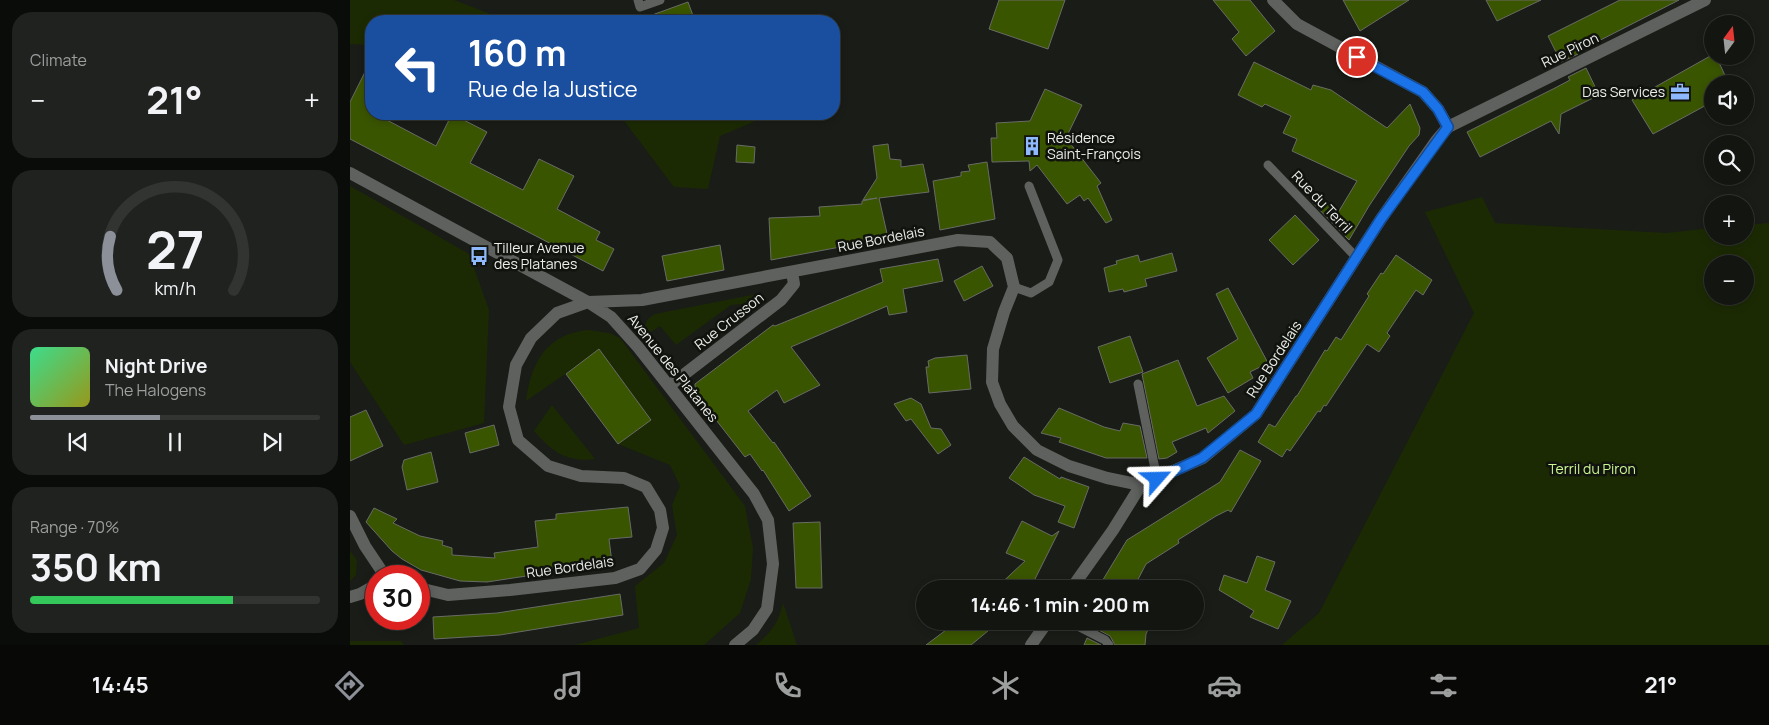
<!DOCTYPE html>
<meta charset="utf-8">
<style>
:root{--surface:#131511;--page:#20221f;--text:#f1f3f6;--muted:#9d9f9f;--line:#323431;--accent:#8c9099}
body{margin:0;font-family:Manrope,sans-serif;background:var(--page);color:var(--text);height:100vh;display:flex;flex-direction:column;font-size:19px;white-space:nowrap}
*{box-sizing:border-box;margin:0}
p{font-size:16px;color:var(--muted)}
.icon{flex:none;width:28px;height:28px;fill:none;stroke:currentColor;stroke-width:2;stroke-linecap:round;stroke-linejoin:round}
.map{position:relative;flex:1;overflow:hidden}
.panel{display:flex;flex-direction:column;gap:12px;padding:12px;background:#0a0c09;width:350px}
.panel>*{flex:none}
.top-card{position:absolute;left:15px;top:15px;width:475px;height:105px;border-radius:20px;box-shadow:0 2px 8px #0003,0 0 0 1px var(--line);background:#1a4fa0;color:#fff;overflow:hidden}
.needle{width:32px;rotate:15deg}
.buttons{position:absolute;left:1354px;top:15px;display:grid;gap:10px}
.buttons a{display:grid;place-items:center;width:50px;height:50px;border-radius:50%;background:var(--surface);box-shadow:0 2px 8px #0003,0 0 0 1px var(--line);font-size:25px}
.speed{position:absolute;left:15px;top:565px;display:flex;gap:10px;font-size:25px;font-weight:700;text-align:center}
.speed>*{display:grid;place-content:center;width:65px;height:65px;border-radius:50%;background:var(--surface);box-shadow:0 2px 8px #0003,0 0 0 1px var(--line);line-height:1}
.speed .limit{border:8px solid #d22;background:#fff;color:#111}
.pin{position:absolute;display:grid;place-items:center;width:42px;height:42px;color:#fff;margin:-21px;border:2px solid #fff;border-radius:50%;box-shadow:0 1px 5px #0007}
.me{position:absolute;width:55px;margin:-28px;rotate:65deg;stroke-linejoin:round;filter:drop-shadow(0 0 4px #0008)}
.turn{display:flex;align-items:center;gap:18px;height:105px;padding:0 20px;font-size:22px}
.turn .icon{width:65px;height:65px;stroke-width:2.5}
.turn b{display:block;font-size:35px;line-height:42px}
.big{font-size:38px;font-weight:700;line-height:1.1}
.panel .widget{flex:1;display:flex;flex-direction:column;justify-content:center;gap:8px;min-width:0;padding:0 18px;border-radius:20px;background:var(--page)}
.panel .dial{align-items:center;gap:0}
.dial svg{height:130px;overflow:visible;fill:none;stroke:var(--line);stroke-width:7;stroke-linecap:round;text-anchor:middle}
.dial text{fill:var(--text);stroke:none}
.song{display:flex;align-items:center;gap:15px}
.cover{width:60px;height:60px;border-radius:8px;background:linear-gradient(135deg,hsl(150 70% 55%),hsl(60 70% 35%))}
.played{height:5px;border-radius:2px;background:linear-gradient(90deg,var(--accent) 45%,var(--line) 45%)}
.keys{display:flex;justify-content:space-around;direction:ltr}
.heat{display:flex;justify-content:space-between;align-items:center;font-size:28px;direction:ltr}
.charge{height:8px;border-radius:4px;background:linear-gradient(90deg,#34c759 70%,var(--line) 0)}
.trip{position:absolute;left:566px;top:580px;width:288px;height:50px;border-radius:25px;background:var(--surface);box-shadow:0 2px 8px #0003,0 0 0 1px var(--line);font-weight:700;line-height:50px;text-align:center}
.dock{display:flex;height:80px;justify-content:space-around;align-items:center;background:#080807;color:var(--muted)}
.dock .icon{width:35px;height:35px}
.dock .current{color:var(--accent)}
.dock b{font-size:22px;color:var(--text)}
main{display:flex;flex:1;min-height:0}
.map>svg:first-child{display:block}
.green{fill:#1c2a04;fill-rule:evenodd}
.building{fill:#3a5500;stroke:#696b65}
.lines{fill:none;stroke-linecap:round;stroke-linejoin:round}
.service{stroke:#5f615e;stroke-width:9}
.minor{stroke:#5f615e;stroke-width:12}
.route-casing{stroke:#114b97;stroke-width:12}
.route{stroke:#1a73e8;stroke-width:9}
.labels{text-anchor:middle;stroke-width:5;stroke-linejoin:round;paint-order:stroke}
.street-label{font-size:14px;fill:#eceeea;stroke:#10130e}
.poi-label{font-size:14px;fill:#eceeea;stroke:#10130e;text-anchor:start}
.park-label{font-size:14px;fill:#cbf690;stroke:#10130e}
</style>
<main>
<section class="panel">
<div class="widget"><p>Climate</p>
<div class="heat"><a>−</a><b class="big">21°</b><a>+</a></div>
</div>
<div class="widget dial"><svg viewBox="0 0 100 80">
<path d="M14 69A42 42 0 1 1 86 69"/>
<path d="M14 69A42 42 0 0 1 10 36" stroke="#8c9099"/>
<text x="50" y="56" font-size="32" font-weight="700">27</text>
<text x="50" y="72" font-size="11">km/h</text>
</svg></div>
<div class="widget">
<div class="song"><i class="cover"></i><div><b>Night Drive</b><p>The Halogens</p></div></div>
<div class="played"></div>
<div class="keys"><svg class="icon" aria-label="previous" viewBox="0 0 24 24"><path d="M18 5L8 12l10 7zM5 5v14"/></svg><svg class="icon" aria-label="pause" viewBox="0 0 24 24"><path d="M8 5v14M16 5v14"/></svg><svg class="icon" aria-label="next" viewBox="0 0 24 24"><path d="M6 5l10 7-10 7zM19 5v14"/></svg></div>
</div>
<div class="widget"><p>Range · 70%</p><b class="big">350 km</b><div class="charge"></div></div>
</section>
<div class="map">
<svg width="1419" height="645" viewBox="0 0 1419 645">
<rect width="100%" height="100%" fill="#191c17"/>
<!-- green -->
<path class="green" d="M 0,0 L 104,0 L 159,21 L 21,21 L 21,45 L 0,44 Z
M 269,114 L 409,114 L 408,120 L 370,136 L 358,189 L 324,187 Z
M 0,186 L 119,254 L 139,310 L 134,423 L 54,445 L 0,362 Z
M 1132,197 L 1145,223 L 1316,233 L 1362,228 L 1362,236 L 1395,236 L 1395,225 L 1419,223 L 1419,645 L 932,645 L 969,613 L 1124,313 L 1075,212 ZM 1362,264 L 1395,264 L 1395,296 L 1362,296 Z
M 407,294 L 412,295 L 413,301 L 400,313 L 393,304 L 381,305 L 326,345 L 310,326 L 296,335 C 293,325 296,319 305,314 Z
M 238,330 L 259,333 L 270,338 L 395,506 L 403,548 L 401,579 L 390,613 L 354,645 L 225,645 L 289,628 L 285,586 L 314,563 L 327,535 L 322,505 L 330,486 L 320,465 L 268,444 L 301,420 L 250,350 L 176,401 C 181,363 196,334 238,330 Z
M 202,405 L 245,459 C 217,463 201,451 184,431 Z
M 0,551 L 7,560 L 6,575 L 0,581 Z
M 433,603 L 447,645 L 406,645 C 422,631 428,624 433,603 Z
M 0,641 L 51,641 L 54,645 L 0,645 Z"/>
<!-- building -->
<path class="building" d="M 649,0 L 715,0 L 698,49 L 639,29 Z
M 863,0 L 900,0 L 925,31 L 896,56 L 882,39 L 889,32 Z
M 993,0 L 1059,0 L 1010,31 Z
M 1136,0 L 1191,0 L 1147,21 Z
M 1270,0 L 1329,0 L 1227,52 L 1228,54 L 1211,62 L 1198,36 Z
M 338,2 L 345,21 L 291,21 L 291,19 Z
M 1362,55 L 1362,56 L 1366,56 L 1379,84 L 1362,84 L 1362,102 L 1303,134 L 1282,100 Z
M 21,60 L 21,114 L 38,114 L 35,119 L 86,146 L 102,114 L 137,132 L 120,163 L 173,190 L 189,159 L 224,176 L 207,209 L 250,232 L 246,240 L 264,249 L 253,271 L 0,139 L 0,102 Z
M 904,62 L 961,90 L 963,85 L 981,90 L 1037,128 L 1060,104 L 1070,128 L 1069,135 L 1059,146 L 1019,206 L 999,240 L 960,200 L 965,194 L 989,211 L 1007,181 L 942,151 L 947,139 L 933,133 L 941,116 L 915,104 L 912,107 L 888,95 Z
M 1236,68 L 1249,95 L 1211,114 L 1209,134 L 1201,121 L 1130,157 L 1117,132 L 1205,88 L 1220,80 L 1218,77 Z
M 695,89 L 732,105 L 716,138 L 751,183 L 747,186 L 762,220 L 756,223 L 738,198 L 734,201 L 730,195 L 717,204 L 687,165 L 680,171 L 679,161 L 642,162 L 641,138 L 647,138 L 646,123 L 680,121 Z
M 538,144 L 540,159 L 551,160 L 551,167 L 573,164 L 579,192 L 529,198 L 538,238 L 421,260 L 419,218 L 470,216 L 469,207 L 512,204 L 512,201 L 527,198 L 513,200 L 527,178 L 523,146 Z
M 387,145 L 405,147 L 404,163 L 386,162 Z
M 637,162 L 645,219 L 590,230 L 583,181 L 611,176 L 611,172 L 620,171 L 618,165 Z
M 945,215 L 969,240 L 943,265 L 919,240 Z
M 370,245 L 374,270 L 317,281 L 312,256 Z
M 822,253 L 827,271 L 795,279 L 797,286 L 774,292 L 773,289 L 759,292 L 754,268 L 767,264 L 766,261 L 788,255 L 790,262 Z
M 1046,255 L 1082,280 L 1073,295 L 1066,290 L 1037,333 L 1040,336 L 1029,352 L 1017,344 L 976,406 L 974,405 L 970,412 L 968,411 L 940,451 L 937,449 L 932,457 L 908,442 L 919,424 L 925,427 L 946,396 L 947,396 L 975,350 L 977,351 L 986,337 L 991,340 L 1019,296 L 1017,294 L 1031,273 L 1033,274 Z
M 588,259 L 593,281 L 553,289 L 557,312 L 539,315 L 537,306 L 441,347 L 470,385 L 434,403 L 427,390 L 398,411 L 423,443 L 424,442 L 461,496 L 439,511 L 413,470 L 412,471 L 400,454 L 395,457 L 345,393 L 345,384 L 423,325 L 425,326 L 533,282 L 530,269 Z
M 632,266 L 643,286 L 614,301 L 604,281 Z
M 878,288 L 918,363 L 900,372 L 903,378 L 878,393 L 857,358 L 888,339 L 866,294 Z
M 780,336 L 793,372 L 760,383 L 748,347 Z
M 249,349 L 301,420 L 268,444 L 216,374 Z
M 617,355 L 621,389 L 579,393 L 576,367 L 579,367 L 578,361 L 585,358 Z
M 828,360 L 847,406 L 874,396 L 885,411 L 858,433 L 856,428 L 822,442 L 827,452 L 817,458 L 809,459 L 792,374 Z
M 561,398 L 571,404 L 581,428 L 591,429 L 601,445 L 588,454 L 561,419 L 556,421 L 544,404 Z
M 709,408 L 754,427 L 770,431 L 773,423 L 790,426 L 797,458 L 756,458 L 709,442 L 711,438 L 691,433 Z
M 16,410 L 33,446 L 0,461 L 0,417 Z
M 144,425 L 149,445 L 120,453 L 115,433 Z
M 890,450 L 911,461 L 881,512 L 878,510 L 866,516 L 828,540 L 829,543 L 796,564 L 783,589 L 761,589 L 751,583 L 777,540 L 870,482 Z
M 81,452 L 88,482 L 57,490 L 52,467 L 54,460 Z
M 674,457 L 710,479 L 711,477 L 739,487 L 724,528 L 708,522 L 715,506 L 684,495 L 659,478 Z
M 278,507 L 282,537 L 259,539 L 262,563 L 137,582 L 110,581 L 71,570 L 52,559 L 42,551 L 16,522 L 24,508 L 47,519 L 43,523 L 70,536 L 93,541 L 92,545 L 102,548 L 102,555 L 145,558 L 144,553 L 188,547 L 185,521 L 206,519 L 206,514 Z
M 672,521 L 702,536 L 709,531 L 680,589 L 645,589 L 675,561 L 656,553 Z
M 470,522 L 472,588 L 446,588 L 443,523 Z
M 907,556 L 925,562 L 915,590 L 941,601 L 928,629 L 900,617 L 904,611 L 869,590 L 874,575 L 897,583 Z
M 270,594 L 273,615 L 150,635 L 84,639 L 83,617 L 147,613 Z
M 608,621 L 650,621 L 621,645 L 576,645 Z
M 746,621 L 802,621 L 796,634 L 795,645 L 765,645 L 760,636 L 743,627 Z
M 737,638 L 751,645 L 734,645 Z"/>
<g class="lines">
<!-- service -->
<path class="service" d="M 288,0 L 290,7 L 310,0
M 918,165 L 1007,258
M 664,287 L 681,293 L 699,282 L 708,260 L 679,186
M 788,384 L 807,479
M 718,621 L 755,640 L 759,645"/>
<!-- minor -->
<path class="minor" d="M 923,0 L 947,24 L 1073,92 L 1088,109 L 1098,127
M 0,173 L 238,302 L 261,317 L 288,347 L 404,494 L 418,520 L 423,564 L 417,609 L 403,630 L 385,645
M 319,386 L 431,300 L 444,284 L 442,272
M 0,516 L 15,546 L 35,576
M 69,588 L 98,595 L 160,590 L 265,578 L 290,569 L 306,550 L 313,528 L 310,510 L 296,487 L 274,478 L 231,476 L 198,466 L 168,440 L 159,407 L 166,365 L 181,338 L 207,313 L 238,302 L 292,300 L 608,240 L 640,242 L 657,258 L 664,287 L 654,312 L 643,349 L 642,382 L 650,404 L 663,426 L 687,450 L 719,466 L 757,478 L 791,485 L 853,458 L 906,414 L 1031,219 L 1086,141 L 1098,127 L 1355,0
M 721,589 L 763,530 L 791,485
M 0,597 L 10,594 L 26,585
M 681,645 L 698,621"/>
</g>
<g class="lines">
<!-- route casing -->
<g class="route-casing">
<path id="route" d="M 807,479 L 852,458 L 906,414 L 1031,219 L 1098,127 L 1088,109 L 1073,92 L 1007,57"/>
</g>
<!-- route -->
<use href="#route" class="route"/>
</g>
<!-- icons -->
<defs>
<g id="office-bare" transform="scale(1.5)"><path d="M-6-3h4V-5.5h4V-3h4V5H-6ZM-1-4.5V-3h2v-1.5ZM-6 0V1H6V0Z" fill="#8eb9fc" stroke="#10130e" stroke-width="2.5" paint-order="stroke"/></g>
<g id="building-bare" transform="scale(1.5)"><path d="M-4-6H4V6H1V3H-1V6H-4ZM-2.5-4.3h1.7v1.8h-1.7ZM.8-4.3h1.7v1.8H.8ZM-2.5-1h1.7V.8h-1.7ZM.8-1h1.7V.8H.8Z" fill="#8eb9fc" stroke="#10130e" stroke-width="2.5" paint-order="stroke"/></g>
<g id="bus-bare" transform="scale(1.5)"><path d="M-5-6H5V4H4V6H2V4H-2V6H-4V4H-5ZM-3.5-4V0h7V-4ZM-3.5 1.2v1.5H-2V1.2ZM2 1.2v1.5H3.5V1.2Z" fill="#8eb9fc" stroke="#10130e" stroke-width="2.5" paint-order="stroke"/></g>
</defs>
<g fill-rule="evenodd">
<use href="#office-bare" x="1330" y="92"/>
<use href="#building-bare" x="682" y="146"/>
<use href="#bus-bare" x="129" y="256"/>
</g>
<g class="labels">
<!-- street labels -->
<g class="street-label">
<text transform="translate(1220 50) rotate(-26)" y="5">Rue Piron</text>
<text transform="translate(972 202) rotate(46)" y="5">Rue du Terril</text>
<text transform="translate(531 239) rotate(-11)" y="5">Rue Bordelais</text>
<text transform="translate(379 321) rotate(-38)" y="5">Rue Crusson</text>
<text transform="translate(924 359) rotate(-57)" y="5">Rue Bordelais</text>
<text transform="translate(323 368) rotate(51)" y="5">Avenue des Platanes</text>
<text transform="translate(220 567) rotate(-8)" y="5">Rue Bordelais</text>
</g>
<!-- poi labels -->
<g class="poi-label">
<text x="1315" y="97" text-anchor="end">Das Services</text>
<text x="697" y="143">Résidence<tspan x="697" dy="16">Saint-François</tspan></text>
<text x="144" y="253">Tilleur Avenue<tspan x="144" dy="16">des Platanes</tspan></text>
</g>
<!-- park labels -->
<g class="park-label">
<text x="1242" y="474">Terril du Piron</text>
</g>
</g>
</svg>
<div class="buttons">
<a><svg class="needle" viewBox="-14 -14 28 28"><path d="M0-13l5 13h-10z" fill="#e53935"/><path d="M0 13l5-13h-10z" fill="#9d9f9f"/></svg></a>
<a><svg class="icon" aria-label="sound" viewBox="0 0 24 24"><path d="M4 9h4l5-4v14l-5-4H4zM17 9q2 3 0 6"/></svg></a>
<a><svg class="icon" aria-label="search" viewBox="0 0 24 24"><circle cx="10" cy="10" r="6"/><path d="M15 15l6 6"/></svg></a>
<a>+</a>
<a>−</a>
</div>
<div class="speed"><div class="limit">30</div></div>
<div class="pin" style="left:1007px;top:57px;background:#d93025"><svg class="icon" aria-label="arrive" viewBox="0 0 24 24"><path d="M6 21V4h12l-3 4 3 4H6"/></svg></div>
<svg class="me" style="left:807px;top:479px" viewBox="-20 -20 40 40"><path d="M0-17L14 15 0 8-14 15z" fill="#1a73e8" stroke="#fff" stroke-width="4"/></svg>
<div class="trip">14:46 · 1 min · 200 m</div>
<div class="top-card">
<div class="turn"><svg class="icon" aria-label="left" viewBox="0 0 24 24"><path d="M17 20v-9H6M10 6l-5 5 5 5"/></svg><div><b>160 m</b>Rue de la Justice</div></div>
</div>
</div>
</main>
<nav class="dock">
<b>14:45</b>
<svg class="icon current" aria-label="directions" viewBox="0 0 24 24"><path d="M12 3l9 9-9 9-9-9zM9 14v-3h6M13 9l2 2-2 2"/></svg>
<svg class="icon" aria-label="music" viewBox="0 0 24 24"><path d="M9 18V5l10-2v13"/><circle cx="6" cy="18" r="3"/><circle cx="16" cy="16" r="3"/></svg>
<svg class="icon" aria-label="phone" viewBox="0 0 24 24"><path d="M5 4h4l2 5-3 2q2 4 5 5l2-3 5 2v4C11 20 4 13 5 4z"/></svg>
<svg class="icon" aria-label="climate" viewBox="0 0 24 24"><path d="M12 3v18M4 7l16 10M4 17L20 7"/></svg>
<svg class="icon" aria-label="car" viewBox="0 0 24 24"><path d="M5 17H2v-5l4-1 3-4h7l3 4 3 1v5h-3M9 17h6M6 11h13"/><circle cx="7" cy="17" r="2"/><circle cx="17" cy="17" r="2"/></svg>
<svg class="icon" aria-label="filters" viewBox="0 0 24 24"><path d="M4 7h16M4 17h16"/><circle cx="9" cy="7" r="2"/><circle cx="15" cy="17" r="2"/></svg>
<b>21°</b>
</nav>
